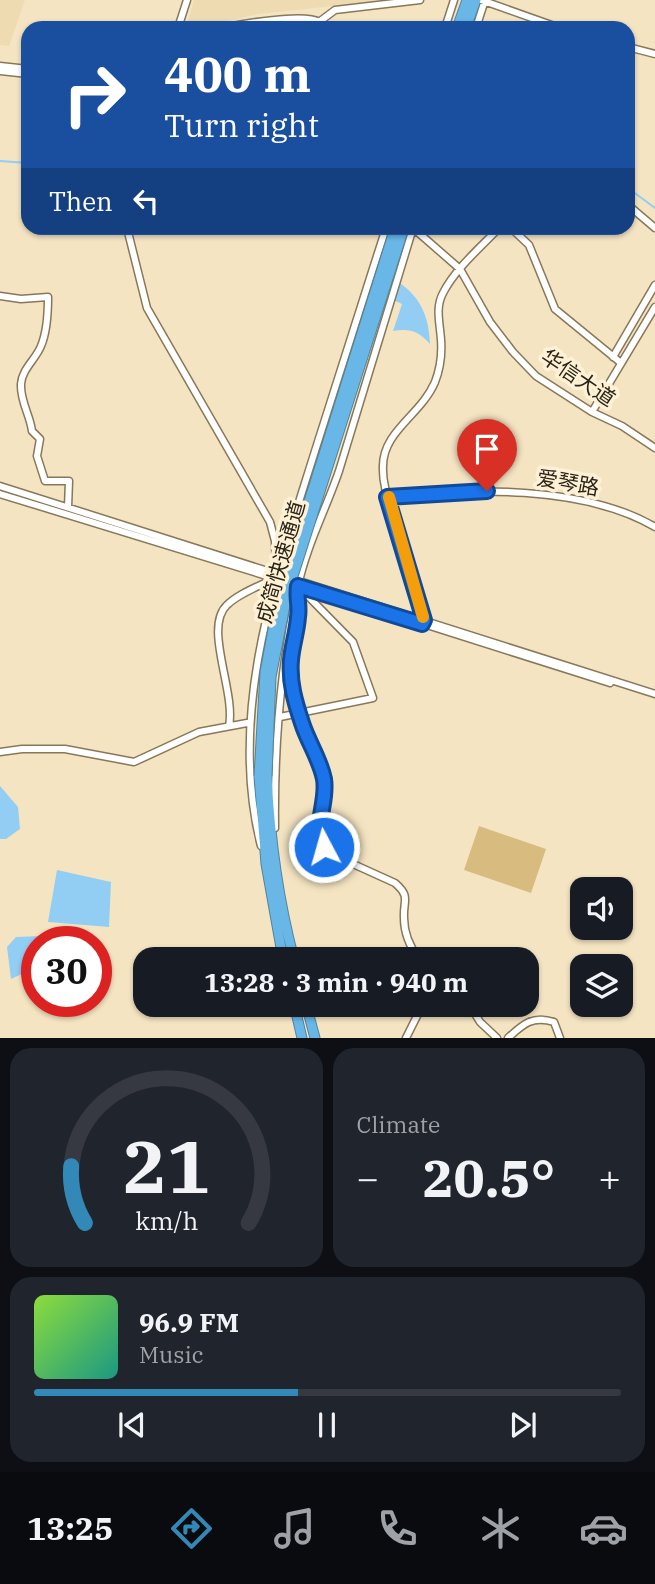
<!DOCTYPE html>
<meta charset="utf-8">
<style>
:root{--surface:#171b24;--page:#20242c;--text:#f1f3f6;--muted:#9ea1a6;--line:#363941;--accent:#3288b7}
body{margin:0;font-family:"IBM Plex Serif","Noto Sans SC",serif;background:var(--page);color:var(--text);height:100vh;display:flex;flex-direction:column;font-size:26px;white-space:nowrap}
*{box-sizing:border-box;margin:0}
p{font-size:23px;color:var(--muted)}
.icon{flex:none;width:38px;height:38px;fill:none;stroke:currentColor;stroke-width:2;stroke-linecap:round;stroke-linejoin:round}
.map{position:relative;height:1038px;overflow:hidden}
.drawer{display:flex;flex-direction:column;gap:10px;padding:10px;background:#0d0f14;flex:1}
.drawer>*{flex:none}
.banner{position:absolute;left:21px;top:21px;width:614px;height:214px;border-radius:21px;box-shadow:0 2px 5px #0004;background:#1a4fa0;color:#fff;overflow:hidden}
.fabs{position:absolute;left:570px;top:877px;display:grid;gap:14px}
.fabs a{display:grid;place-items:center;width:63px;height:63px;border-radius:14px;background:var(--surface);box-shadow:0 2px 5px #0004;font-size:35px}
.speed{position:absolute;left:21px;top:926px;display:flex;gap:14px;font-size:35px;font-weight:700;text-align:center}
.speed>*{display:grid;place-content:center;width:91px;height:91px;border-radius:50%;background:var(--surface);box-shadow:0 2px 5px #0004;line-height:1}
.speed .limit{border:10px solid #d22;background:#fff;color:#111}
.pin{position:absolute;display:grid;place-items:center;width:60px;height:60px;color:#fff;margin:-72px -30px;border-radius:50% 50% 50% 0;rotate:-45deg;box-shadow:0 0 7px #0007}
.pin .icon{rotate:45deg}
.me{position:absolute;width:77px;margin:-38px;rotate:354deg;stroke-linejoin:round;filter:drop-shadow(0 0 5px #0008)}
.turn{display:flex;align-items:center;gap:24px;height:147px;padding:0 28px;font-size:32px}
.turn .icon{width:91px;height:91px;stroke-width:2.5}
.turn b{display:block;font-size:49px;line-height:60px}
.then{display:flex;align-items:center;height:66px;padding:0 28px;background:#0003;gap:14px;font-size:26px}
.big{font-size:52px;font-weight:800;line-height:1.1}
.drawer .tile{flex:1;display:flex;flex-direction:column;justify-content:center;gap:10px;min-width:0;padding:0 24px;border-radius:21px;background:var(--page)}
.drawer .dial{align-items:center;gap:0}
.dial svg{height:182px;overflow:visible;fill:none;stroke:var(--line);stroke-width:7;stroke-linecap:round;text-anchor:middle}
.dial text{fill:var(--text);stroke:none}
.song{display:flex;align-items:center;gap:21px}
.cover{width:84px;height:84px;border-radius:10px;background:linear-gradient(135deg,hsl(90 70% 55%),hsl(170 70% 35%))}
.played{height:7px;border-radius:4px;background:linear-gradient(90deg,var(--accent) 45%,var(--line) 45%)}
.keys{display:flex;justify-content:space-around;direction:ltr}
.heat{display:flex;justify-content:space-between;align-items:center;font-size:38px;direction:ltr}
.drawer .tiles{flex:1;display:grid;gap:10px;grid-template-columns:1fr 1fr}
.tile:last-child{grid-column:span 2}
.trip{position:absolute;left:133px;top:947px;width:406px;height:70px;border-radius:21px;background:var(--surface);box-shadow:0 2px 5px #0004;font-weight:800;line-height:70px;text-align:center}
.dock{display:flex;height:112px;justify-content:space-around;align-items:center;background:#090b0e;color:var(--muted)}
.dock .icon{width:49px;height:49px}
.dock .current{color:var(--accent)}
.dock b{font-size:32px;color:var(--text)}
.map>svg:first-child{display:block}
.built{fill:#efdbb2}
.green{fill:#d7bb7f}
.water{fill:#92cef4}
.lines{fill:none;stroke-linecap:round;stroke-linejoin:round}
.stream{stroke:#92cef4;stroke-width:2}
.minor-casing{stroke:#877859;stroke-width:9}
.highway-casing{stroke:#52849e;stroke-width:11}
.minor{stroke:#fff;stroke-width:6}
.highway{stroke:#68b7e7;stroke-width:9}
.highway-bridge-casing{stroke:#52849e;stroke-width:11;stroke-linecap:butt}
.highway-bridge{stroke:#68b7e7;stroke-width:9}
.route-casing{stroke:#114b97;stroke-width:18}
.route{stroke:#1a73e8;stroke-width:12}
.slow{stroke:#f59e0b;stroke-width:12}
.labels{text-anchor:middle;stroke-width:7;stroke-linejoin:round;paint-order:stroke}
.street-label{font-size:21px;fill:#2a2417;stroke:#fff1d6}
</style>
<div class="map">
<svg width="655" height="1038" viewBox="0 0 655 1038">
<rect width="100%" height="100%" fill="#f4e4c2"/>
<!-- built -->
<path class="built" d="M 0,0 L 25,0 L 9,46 L 0,45 Z
M 194,0 L 389,0 L 258,14 L 197,28 L 187,25 Z"/>
<!-- green -->
<path class="green" d="M 479,826 L 546,849 L 531,893 L 464,870 Z"/>
<!-- water -->
<path class="water" d="M 398,282 C 421,297 429,317 430,344 C 419,331 409,328 393,331 L 402,304 L 393,300 Z
M 0,786 L 18,807 L 20,829 L 6,839 L 0,839 Z
M 57,870 L 111,882 L 109,927 L 48,922 Z
M 41,936 L 48,941 L 37,942 L 37,967 L 11,979 L 7,947 L 16,937 Z"/>
<g class="lines">
<!-- stream -->
<path class="stream" d="M 0,161 L 28,163
M 628,188 L 655,208"/>
<!-- minor casing -->
<g class="minor-casing">
<path id="minor" d="M 481,0 L 560,28
M 319,22 L 335,10 L 420,0
M 178,28 L 187,0
M 223,28 C 241,24 305,13 319,22 L 316,26 L 253,28
M 445,28 L 454,0
M 476,28 L 485,0
M 628,47 L 655,54
M 0,66 L 28,69
M 0,71 L 28,74
M 628,205 L 655,228
M 127,228 L 147,308 L 270,522 L 275,541 L 276,568
M 413,228 L 460,269 L 490,322 L 513,352 L 536,376 L 592,412 L 622,426 L 655,448
M 511,228 L 529,245 L 555,309 L 621,363
M 0,296 L 21,299 L 48,297 C 48,313 47,332 41,346 C 36,359 22,369 21,384 C 20,401 30,415 32,431 L 40,439 L 37,456 L 45,481 L 69,481 L 68,507
M 613,357 L 655,285
M 592,412 L 655,307
M 0,486 L 655,694
M 0,494 L 420,623
M 387,497 C 467,488 584,485 655,527
M 296,602 L 299,613 L 291,658 L 292,685 L 307,740 L 321,768 L 324,782 L 319,837 L 331,854 L 395,883 C 411,897 403,900 404,918 C 404,933 410,947 419,959
M 423,621 C 418,587 404,552 394,518 C 389,502 382,484 383,466 C 383,431 421,415 435,382 C 440,369 442,353 441,340 C 440,323 435,308 443,293 C 456,268 480,248 499,228
M 430,626 L 610,683
M 280,717 L 373,698 L 353,642 L 299,587
M 229,726 C 236,692 203,627 227,605 C 239,593 260,586 275,578
M 0,752 L 22,749 L 65,749 L 134,762 L 199,732 L 247,723
M 275,828 C 274,746 280,667 298,586 C 306,547 326,509 339,471 C 364,390 388,309 413,228
M 261,846 C 227,713 276,576 315,451 C 339,376 362,302 386,228
M 469,1004 L 480,1022 L 497,1038
M 406,1038 L 423,1004
M 508,1038 C 523,1024 533,1015 554,1022 L 560,1038"/>
</g>
<!-- highway casing -->
<g class="highway-casing">
<path id="highway" d="M 457,28 L 467,0
M 466,28 L 476,0
M 259,776 L 266,864 L 283,959
M 267,776 C 270,839 278,899 294,959
M 294,1004 L 302,1038
M 306,1004 L 315,1038"/>
</g>
<!-- minor -->
<use href="#minor" class="minor"/>
<!-- highway -->
<use href="#highway" class="highway"/>
<!-- highway-bridge casing -->
<g class="highway-bridge-casing">
<path id="highway-bridge" d="M 259,776 L 265,672 L 279,597 L 395,228
M 267,776 L 271,677 L 287,595 L 404,228"/>
</g>
<!-- highway-bridge -->
<use href="#highway-bridge" class="highway-bridge"/>
</g>
<g class="lines">
<!-- route casing -->
<g class="route-casing">
<path id="route" d="M 324,847 C 313,824 328,802 324,779 C 320,759 308,742 302,723 C 295,702 289,682 291,660 C 292,646 297,632 298,617 C 300,606 296,598 298,586 L 422,624 L 424,620 L 387,497 L 487,491"/>
</g>
<!-- route -->
<use href="#route" class="route"/>
<!-- slow -->
<path class="slow" d="M 389,497 L 423,617"/>
</g>
<g class="labels">
<!-- street labels -->
<g class="street-label">
<text transform="translate(578 378) rotate(34)" y="7">华信大道</text>
<text transform="translate(568 483) rotate(10)" y="7">爱琴路</text>
<text transform="translate(281 562) rotate(-74)" y="7">成简快速通道</text>
</g>
</g>
</svg>
<div class="fabs">
<a><svg class="icon" aria-label="sound" viewBox="0 0 24 24"><path d="M4 9h4l5-4v14l-5-4H4zM17 9q2 3 0 6"/></svg></a>
<a><svg class="icon" aria-label="layers" viewBox="0 0 24 24"><path d="M12 4l9 5-9 5-9-5zM3 14l9 5 9-5"/></svg></a>
</div>
<div class="speed"><div class="limit">30</div></div>
<div class="pin" style="left:487px;top:491px;background:#d93025"><svg class="icon" aria-label="arrive" viewBox="0 0 24 24"><path d="M6 21V4h12l-3 4 3 4H6"/></svg></div>
<svg class="me" style="left:324px;top:847px" viewBox="-20 -20 40 40"><circle r="17" fill="#1a73e8" stroke="#fff" stroke-width="3"/><path d="M0-11L8 9 0 5-8 9z" fill="#fff"/></svg>
<div class="trip">13:28 · 3 min · 940 m</div>
<div class="banner">
<div class="turn"><svg class="icon" aria-label="right" viewBox="0 0 24 24"><path d="M7 20v-9h11M14 6l5 5-5 5"/></svg><div><b>400 m</b>Turn right</div></div>
<div class="then">Then<svg class="icon" aria-label="left" viewBox="0 0 24 24"><path d="M17 20v-9H6M10 6l-5 5 5 5"/></svg></div>
</div>
</div>
<section class="drawer">
<div class="tiles">
<div class="tile dial"><svg viewBox="0 0 100 80">
<path d="M14 69A42 42 0 1 1 86 69"/>
<path d="M14 69A42 42 0 0 1 8 44" stroke="#3288b7"/>
<text x="50" y="56" font-size="32" font-weight="700">21</text>
<text x="50" y="72" font-size="11">km/h</text>
</svg></div>
<div class="tile"><p>Climate</p>
<div class="heat"><a>−</a><b class="big">20.5°</b><a>+</a></div>
</div>
<div class="tile">
<div class="song"><i class="cover"></i><div><b>96.9 FM</b><p>Music</p></div></div>
<div class="played"></div>
<div class="keys"><svg class="icon" aria-label="previous" viewBox="0 0 24 24"><path d="M18 5L8 12l10 7zM5 5v14"/></svg><svg class="icon" aria-label="pause" viewBox="0 0 24 24"><path d="M8 5v14M16 5v14"/></svg><svg class="icon" aria-label="next" viewBox="0 0 24 24"><path d="M6 5l10 7-10 7zM19 5v14"/></svg></div>
</div>
</div>
</section>
<nav class="dock">
<b>13:25</b>
<svg class="icon current" aria-label="directions" viewBox="0 0 24 24"><path d="M12 3l9 9-9 9-9-9zM9 14v-3h6M13 9l2 2-2 2"/></svg>
<svg class="icon" aria-label="music" viewBox="0 0 24 24"><path d="M9 18V5l10-2v13"/><circle cx="6" cy="18" r="3"/><circle cx="16" cy="16" r="3"/></svg>
<svg class="icon" aria-label="phone" viewBox="0 0 24 24"><path d="M5 4h4l2 5-3 2q2 4 5 5l2-3 5 2v4C11 20 4 13 5 4z"/></svg>
<svg class="icon" aria-label="climate" viewBox="0 0 24 24"><path d="M12 3v18M4 7l16 10M4 17L20 7"/></svg>
<svg class="icon" aria-label="car" viewBox="0 0 24 24"><path d="M5 17H2v-5l4-1 3-4h7l3 4 3 1v5h-3M9 17h6M6 11h13"/><circle cx="7" cy="17" r="2"/><circle cx="17" cy="17" r="2"/></svg>
</nav>
